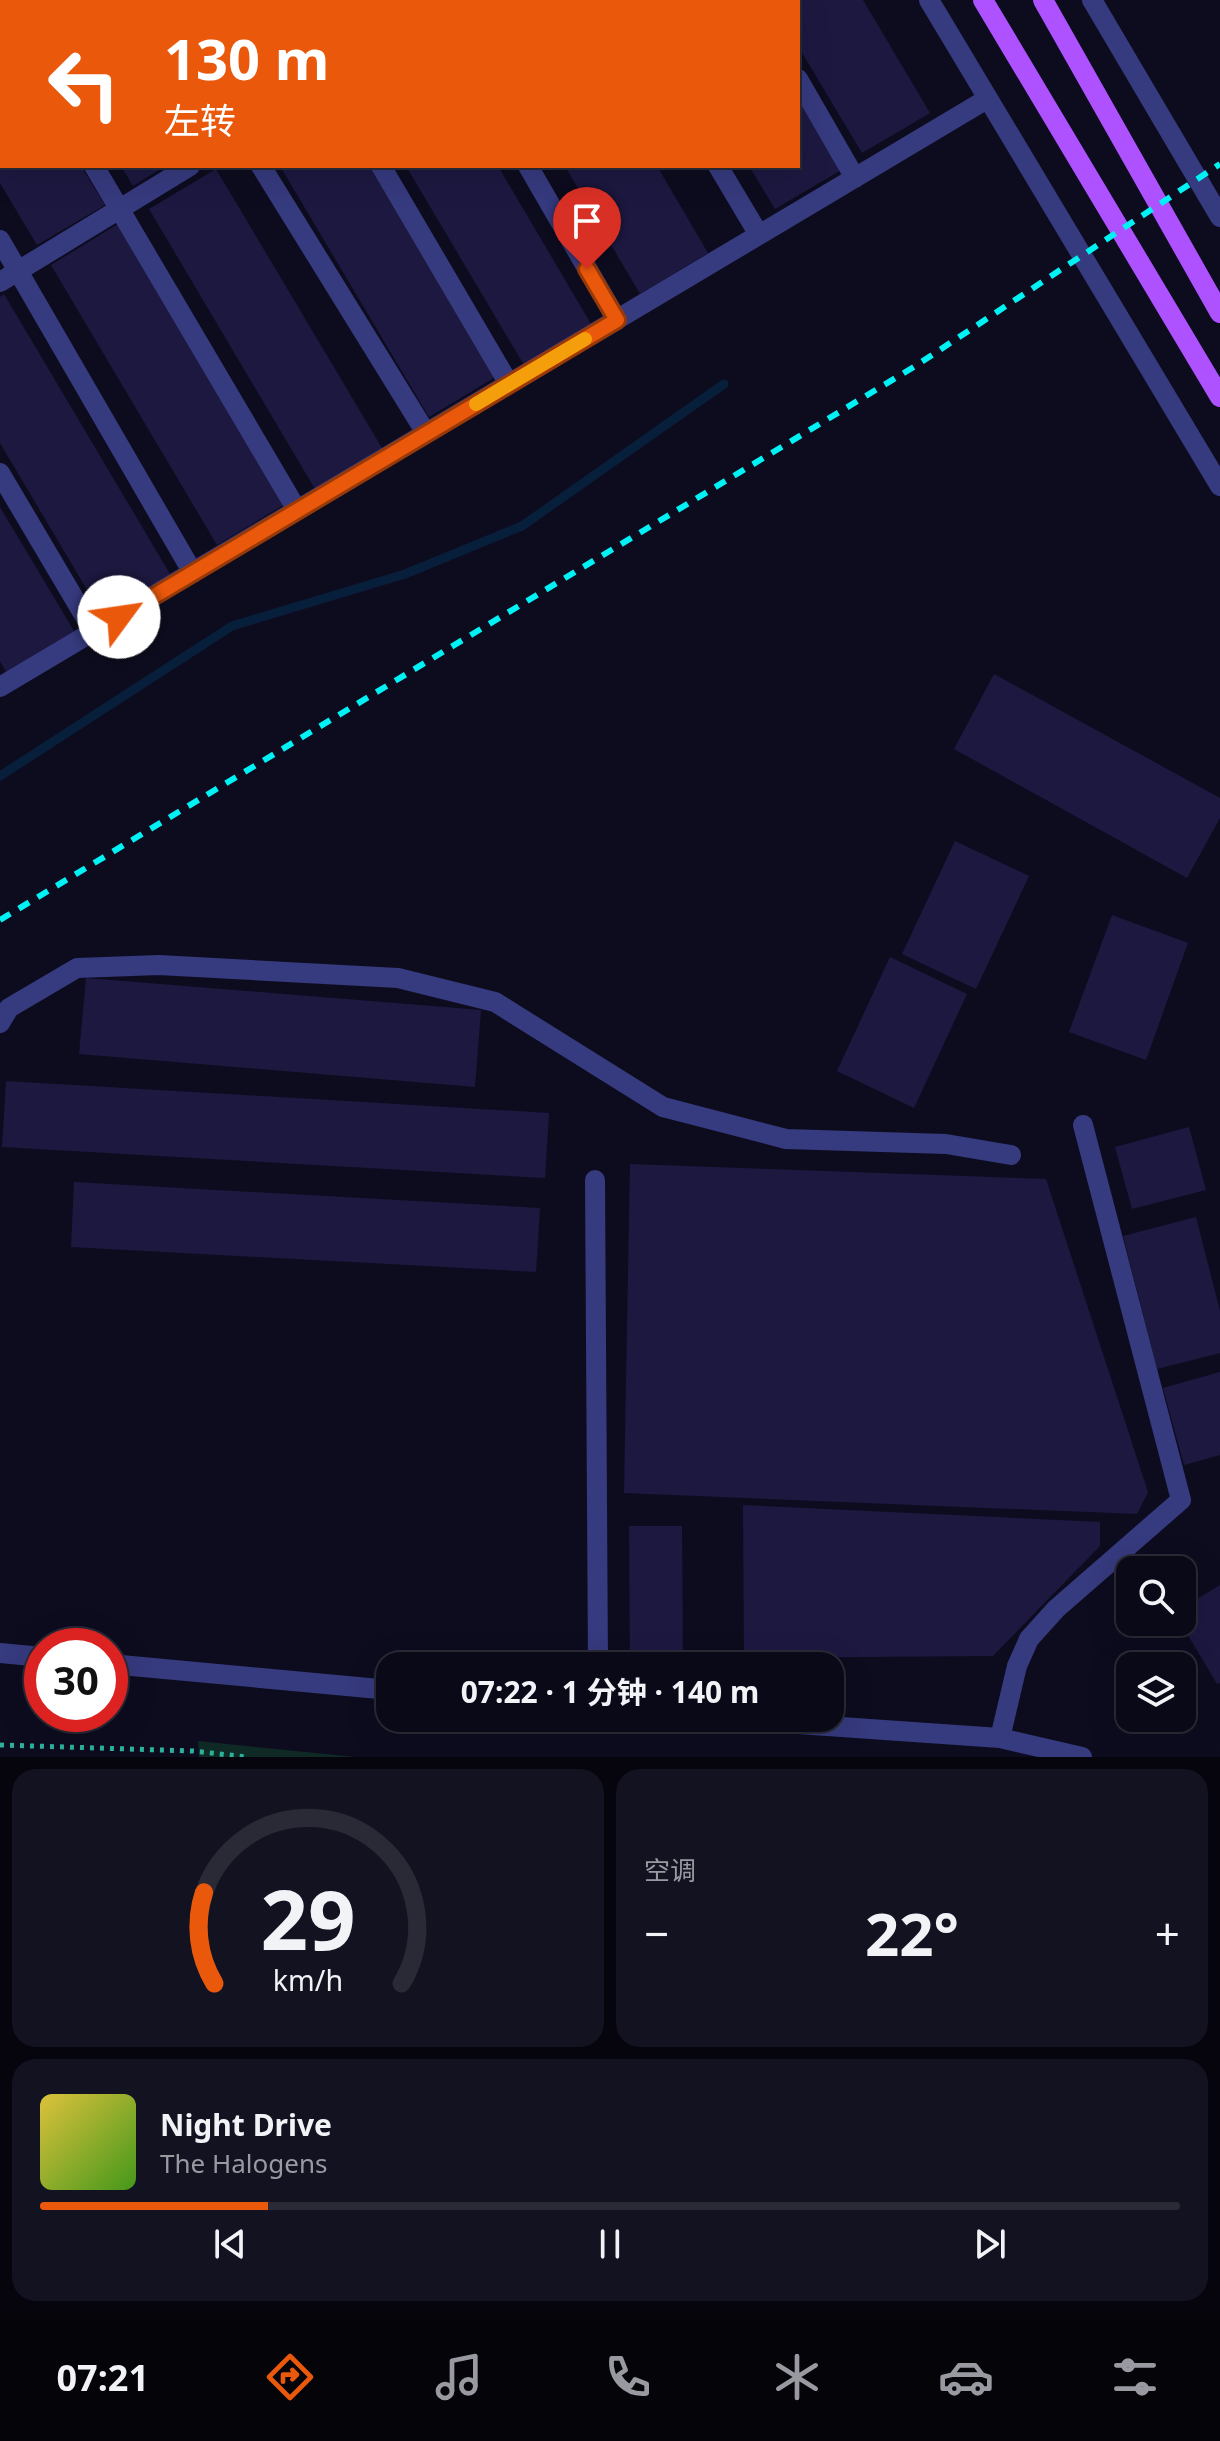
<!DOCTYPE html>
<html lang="zh">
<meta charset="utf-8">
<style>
:root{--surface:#0a0917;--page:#131220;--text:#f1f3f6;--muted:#999aa1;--line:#2a2a36;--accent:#ea580c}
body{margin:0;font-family:"Noto Sans","Noto Sans SC",sans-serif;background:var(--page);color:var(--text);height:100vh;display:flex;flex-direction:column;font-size:30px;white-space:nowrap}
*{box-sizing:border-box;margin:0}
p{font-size:26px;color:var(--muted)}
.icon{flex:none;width:44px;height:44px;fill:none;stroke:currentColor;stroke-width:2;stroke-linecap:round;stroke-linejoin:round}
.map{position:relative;height:1757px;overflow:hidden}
.panel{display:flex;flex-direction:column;gap:12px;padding:12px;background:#06050d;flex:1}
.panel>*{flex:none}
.hud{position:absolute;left:0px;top:0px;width:800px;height:168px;box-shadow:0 8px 32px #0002,0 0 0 2px var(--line);background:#ea580c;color:#fff;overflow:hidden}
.fabs{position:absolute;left:1116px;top:1556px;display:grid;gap:16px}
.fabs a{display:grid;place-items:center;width:80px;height:80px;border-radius:16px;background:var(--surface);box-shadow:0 8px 32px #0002,0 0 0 2px var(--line);font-size:40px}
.speed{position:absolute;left:24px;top:1628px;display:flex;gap:16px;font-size:40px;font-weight:700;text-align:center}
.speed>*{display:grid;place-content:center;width:104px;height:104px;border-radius:50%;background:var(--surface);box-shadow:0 8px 32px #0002,0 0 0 2px var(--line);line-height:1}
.speed .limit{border:12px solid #d22;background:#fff;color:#111}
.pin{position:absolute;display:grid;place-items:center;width:68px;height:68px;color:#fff;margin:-82px -34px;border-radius:50% 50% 50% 0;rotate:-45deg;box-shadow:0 0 8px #0007}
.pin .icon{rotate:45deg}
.me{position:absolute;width:88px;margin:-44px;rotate:59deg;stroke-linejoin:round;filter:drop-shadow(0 0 6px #0008)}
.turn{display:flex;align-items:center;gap:28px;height:168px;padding:0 32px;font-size:36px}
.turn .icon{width:104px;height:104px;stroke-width:2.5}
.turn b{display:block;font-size:56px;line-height:68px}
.big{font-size:60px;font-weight:700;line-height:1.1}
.panel .tile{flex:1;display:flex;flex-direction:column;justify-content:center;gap:12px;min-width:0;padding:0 28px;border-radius:24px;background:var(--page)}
.panel .dial{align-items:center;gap:0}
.dial svg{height:208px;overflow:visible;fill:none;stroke:var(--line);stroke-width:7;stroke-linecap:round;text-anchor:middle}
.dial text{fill:var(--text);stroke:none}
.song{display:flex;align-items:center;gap:24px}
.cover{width:96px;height:96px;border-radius:12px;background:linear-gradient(135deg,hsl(50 70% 55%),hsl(100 70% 35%))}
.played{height:8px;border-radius:4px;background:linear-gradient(90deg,var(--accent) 20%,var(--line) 20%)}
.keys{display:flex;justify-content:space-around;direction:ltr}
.heat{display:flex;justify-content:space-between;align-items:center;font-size:44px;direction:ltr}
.panel .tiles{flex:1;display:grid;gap:12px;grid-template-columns:1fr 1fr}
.tile:last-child{grid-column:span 2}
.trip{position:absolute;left:376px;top:1652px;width:468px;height:80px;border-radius:24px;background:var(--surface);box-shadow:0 8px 32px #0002,0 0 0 2px var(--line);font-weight:700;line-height:80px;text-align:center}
.tabs{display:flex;height:128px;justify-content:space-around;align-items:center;background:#040409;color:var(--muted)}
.tabs .icon{width:56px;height:56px}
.tabs .current{color:var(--accent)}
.tabs b{font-size:36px;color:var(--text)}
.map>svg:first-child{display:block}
.green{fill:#0f2925}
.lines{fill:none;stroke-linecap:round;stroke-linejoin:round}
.stream{stroke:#081f3b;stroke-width:9}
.building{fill:#1c1840}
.path{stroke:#2cb19d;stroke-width:5;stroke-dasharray:4 6;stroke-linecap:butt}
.minor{stroke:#363a7e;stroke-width:20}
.major{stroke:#ae51ff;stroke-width:20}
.rail{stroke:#00f2f5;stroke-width:6;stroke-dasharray:12 10;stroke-linecap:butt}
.route-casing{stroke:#983908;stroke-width:20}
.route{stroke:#ea580c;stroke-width:14}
.slow{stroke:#f59e0b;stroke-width:14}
</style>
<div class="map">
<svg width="1220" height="1757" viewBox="0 0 1220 1757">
<rect width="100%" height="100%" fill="#0d0c1f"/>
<!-- green -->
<path class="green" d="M 198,1741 L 355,1757 L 199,1757 Z"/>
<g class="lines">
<!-- stream -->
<path class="stream" d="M 0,776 L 232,626 L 405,574 L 522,526 L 724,384"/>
</g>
<!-- building -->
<path class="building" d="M 798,0 L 863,0 L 930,113 L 862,153 L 798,46 Z
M 798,94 L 843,169 L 775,209 L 749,166 L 798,166 Z
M 0,166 L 81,166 L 105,205 L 37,245 L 0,183 Z
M 121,166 L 165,166 L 133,186 Z
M 280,166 L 372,166 L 497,376 L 429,417 Z
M 406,166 L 498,166 L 591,324 L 524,365 Z
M 565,166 L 657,166 L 708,253 L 640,294 Z
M 216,169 L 382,448 L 315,489 L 149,209 Z
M 118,224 L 285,504 L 217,545 L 51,265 Z
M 4,294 L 170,574 L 102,615 L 0,443 L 0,297 Z
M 0,507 L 74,631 L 6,672 L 0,661 Z
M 994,674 L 1220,798 L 1220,818 L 1187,878 L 954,749 Z
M 955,841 L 1029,876 L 976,989 L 902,954 Z
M 1112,915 L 1188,943 L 1146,1060 L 1069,1032 Z
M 890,957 L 967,994 L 914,1108 L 837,1071 Z
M 86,978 L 481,1010 L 475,1087 L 79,1054 Z
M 6,1081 L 549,1113 L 545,1178 L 2,1147 Z
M 1189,1127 L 1206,1190 L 1132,1209 L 1115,1147 Z
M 630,1164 L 1046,1179 L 1148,1492 L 1137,1514 L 624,1493 Z
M 74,1182 L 540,1208 L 536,1272 L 71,1247 Z
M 1196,1217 L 1220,1311 L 1220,1353 L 1157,1369 L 1123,1236 Z
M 1220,1372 L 1220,1455 L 1184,1465 L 1163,1388 Z
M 743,1505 L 1100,1522 L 1100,1546 L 993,1656 L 744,1658 Z
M 629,1526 L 682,1526 L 683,1665 L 630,1665 Z
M 1220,1585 L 1220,1683 L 1217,1684 L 1180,1622 L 1182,1622 L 1182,1608 Z"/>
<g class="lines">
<!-- path -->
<path class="path" d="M 0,1745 L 193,1751 L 247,1757"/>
<!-- minor -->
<path class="minor" d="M 159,0 L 160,2
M 284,0 L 285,2
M 433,0 L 434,2
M 620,0 L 621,2
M 753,0 L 754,2
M 929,0 L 1220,486
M 1092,0 L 1220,217
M 460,2 L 463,0
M 0,7 L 2,10
M 798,79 L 855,178
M 94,166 L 297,510
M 261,166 L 426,433
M 381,166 L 509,384
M 528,166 L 617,320
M 718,166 L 759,235
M 0,240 L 193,573
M 0,282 L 190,166
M 0,473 L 94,632
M 0,687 L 987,99
M 0,1023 L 9,1008 L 77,968 L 159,965 L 398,978 L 495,1002 L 663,1107 L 786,1139 L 946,1144 L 1011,1155
M 595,1180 L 598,1666
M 0,1653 L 42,1657
M 110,1664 L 390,1690
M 710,1718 L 1000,1738 L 1082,1757
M 1000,1738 L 1017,1666 L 1029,1639 L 1056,1609 L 1181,1500 L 1083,1125"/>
<!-- major -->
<path class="major" d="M 983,0 L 1220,397
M 1043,0 L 1220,313"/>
<!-- rail -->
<path class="rail" d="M 0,920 L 917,365 L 1220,164"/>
</g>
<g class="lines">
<!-- route casing -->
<g class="route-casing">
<path id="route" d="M 119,617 L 617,320 L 587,269"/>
</g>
<!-- route -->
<use href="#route" class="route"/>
<!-- slow -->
<path class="slow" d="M 476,404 L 585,339"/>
</g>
</svg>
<div class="fabs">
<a><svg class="icon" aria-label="search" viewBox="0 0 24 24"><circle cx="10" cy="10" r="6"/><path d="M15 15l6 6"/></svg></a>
<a><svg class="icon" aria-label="layers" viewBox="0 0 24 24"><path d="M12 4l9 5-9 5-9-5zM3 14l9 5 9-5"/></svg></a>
</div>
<div class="speed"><div class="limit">30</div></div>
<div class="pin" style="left:587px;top:269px;background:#d93025"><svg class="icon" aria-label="arrive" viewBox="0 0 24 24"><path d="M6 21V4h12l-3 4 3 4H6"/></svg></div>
<svg class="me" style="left:119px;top:617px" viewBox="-20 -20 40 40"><circle r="19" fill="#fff"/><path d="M0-13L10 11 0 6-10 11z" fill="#ea580c"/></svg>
<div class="trip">07:22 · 1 分钟 · 140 m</div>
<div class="hud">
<div class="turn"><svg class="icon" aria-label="left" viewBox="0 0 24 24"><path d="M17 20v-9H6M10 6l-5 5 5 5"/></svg><div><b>130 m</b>左转</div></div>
</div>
</div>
<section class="panel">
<div class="tiles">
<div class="tile dial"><svg viewBox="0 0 100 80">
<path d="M14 69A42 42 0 1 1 86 69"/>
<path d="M14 69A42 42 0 0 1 10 34" stroke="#ea580c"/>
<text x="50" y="56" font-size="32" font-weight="700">29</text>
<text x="50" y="72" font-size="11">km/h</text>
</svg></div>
<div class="tile"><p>空调</p>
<div class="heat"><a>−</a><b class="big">22°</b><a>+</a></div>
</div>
<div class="tile">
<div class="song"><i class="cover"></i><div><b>Night Drive</b><p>The Halogens</p></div></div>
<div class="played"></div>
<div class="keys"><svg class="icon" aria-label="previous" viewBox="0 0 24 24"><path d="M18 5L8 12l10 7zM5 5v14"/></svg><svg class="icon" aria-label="pause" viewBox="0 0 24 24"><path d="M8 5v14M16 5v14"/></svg><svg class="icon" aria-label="next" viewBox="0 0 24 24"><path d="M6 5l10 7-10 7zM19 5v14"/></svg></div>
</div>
</div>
</section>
<nav class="tabs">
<b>07:21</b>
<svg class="icon current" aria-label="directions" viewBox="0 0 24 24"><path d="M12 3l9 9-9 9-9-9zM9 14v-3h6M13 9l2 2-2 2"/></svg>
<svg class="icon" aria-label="music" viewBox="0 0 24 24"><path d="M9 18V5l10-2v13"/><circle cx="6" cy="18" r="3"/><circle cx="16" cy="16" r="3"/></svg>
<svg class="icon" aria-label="phone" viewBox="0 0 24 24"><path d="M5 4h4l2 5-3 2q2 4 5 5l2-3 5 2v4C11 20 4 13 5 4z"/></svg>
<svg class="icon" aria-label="climate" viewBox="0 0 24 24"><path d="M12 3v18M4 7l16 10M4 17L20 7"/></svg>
<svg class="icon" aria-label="car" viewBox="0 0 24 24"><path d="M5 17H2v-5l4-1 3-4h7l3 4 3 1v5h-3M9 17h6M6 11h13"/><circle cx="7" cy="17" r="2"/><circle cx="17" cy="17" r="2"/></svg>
<svg class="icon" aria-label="filters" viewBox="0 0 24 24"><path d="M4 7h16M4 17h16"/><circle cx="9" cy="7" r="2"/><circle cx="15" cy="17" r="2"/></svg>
</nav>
